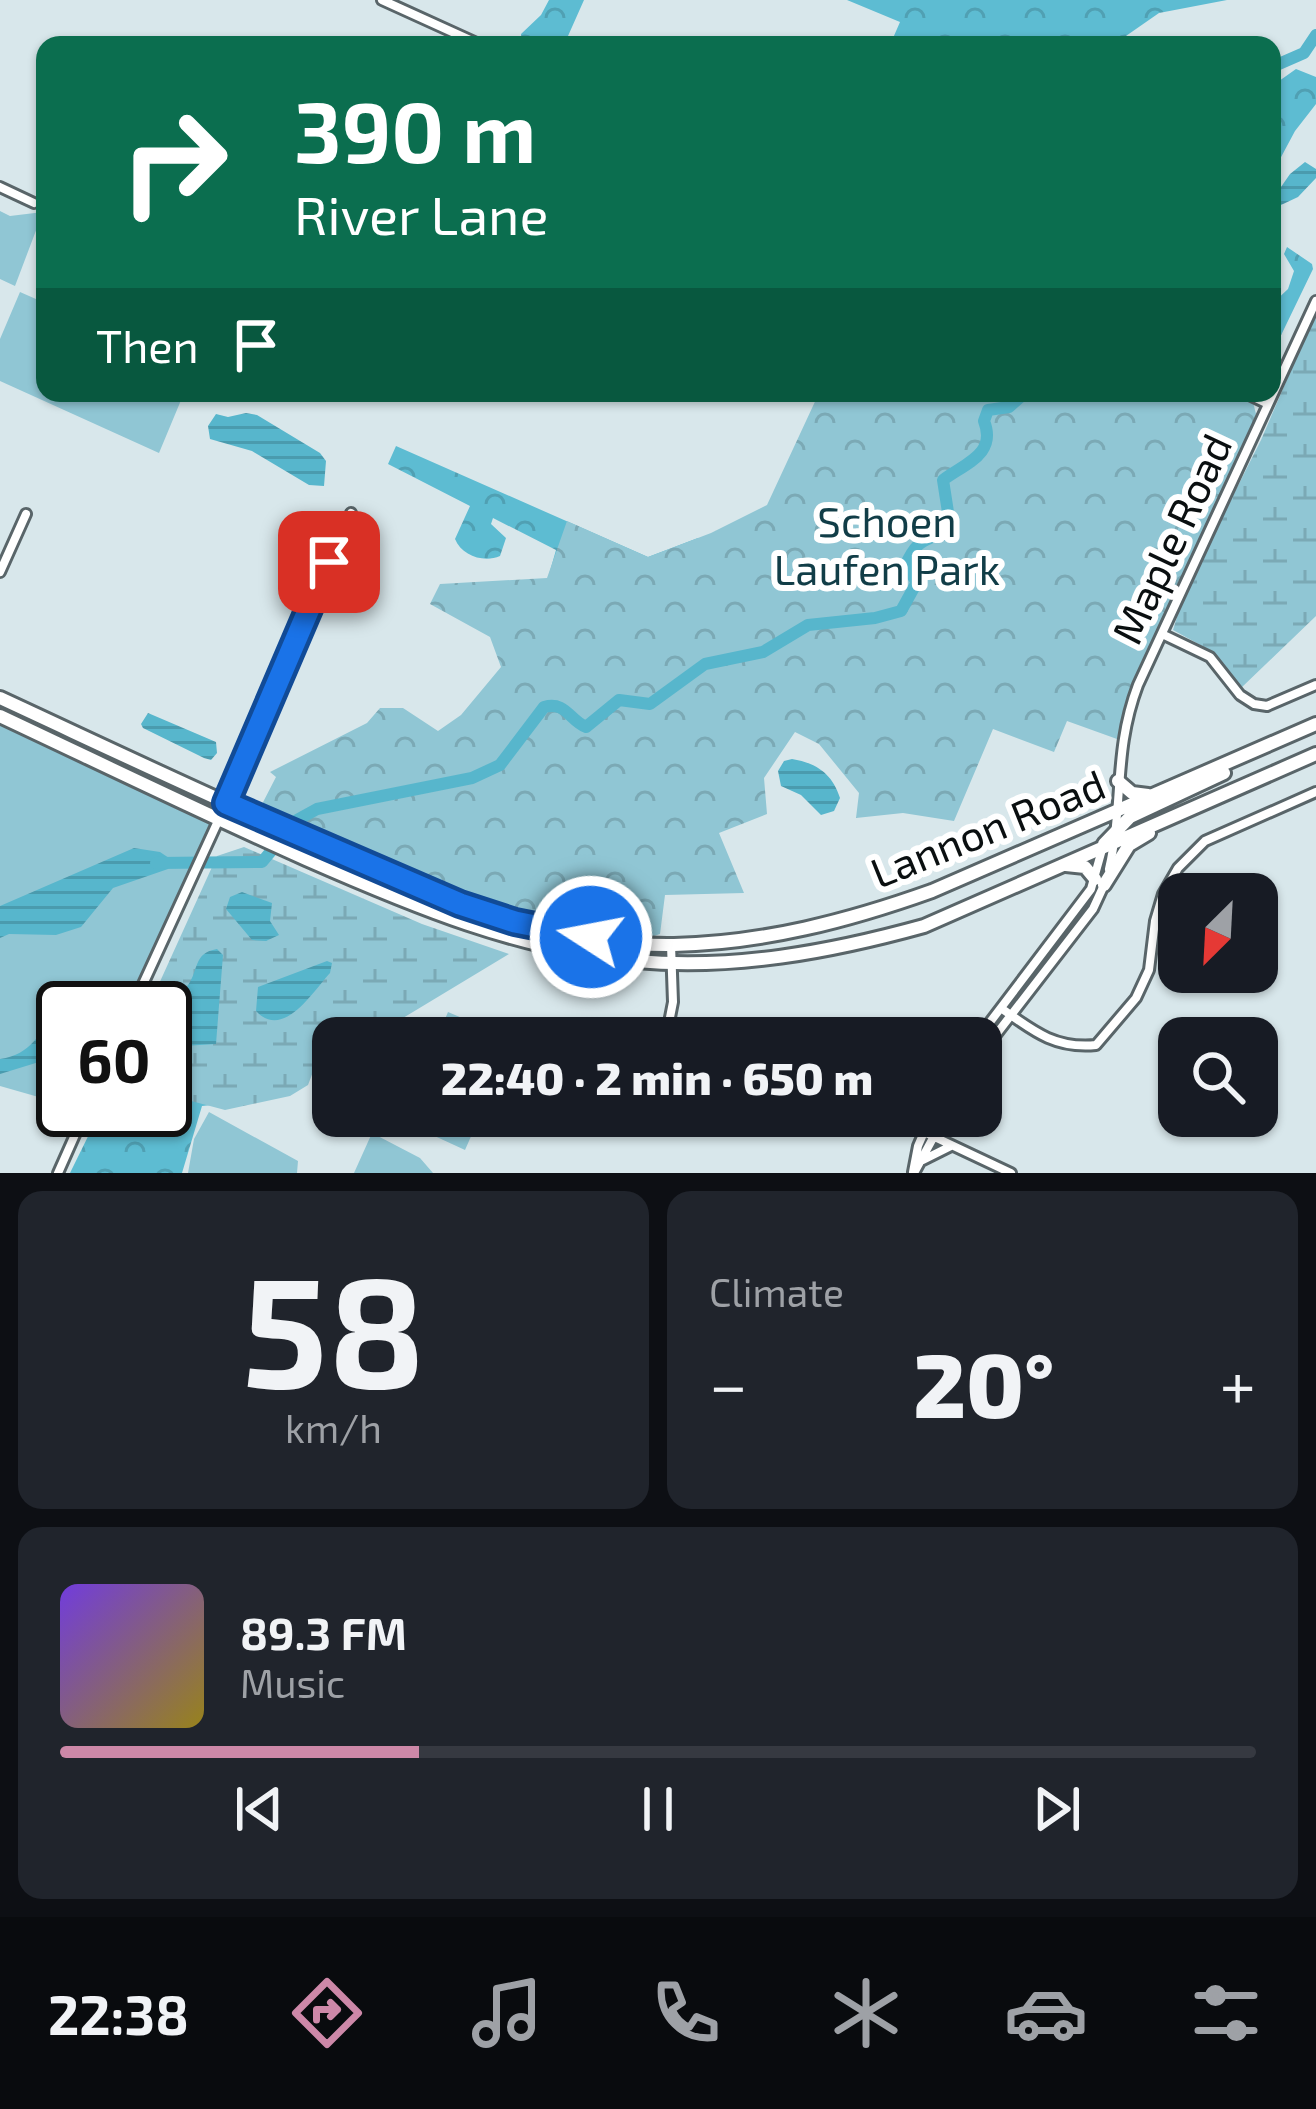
<!DOCTYPE html>
<meta charset="utf-8">
<style>
:root{--surface:#171b24;--page:#20242c;--text:#f1f3f6;--muted:#9ea1a6;--line:#363941;--accent:#cd88a8}
body{margin:0;font-family:"Exo 2",sans-serif;background:var(--page);color:var(--text);height:100vh;display:flex;flex-direction:column;font-size:45px;white-space:nowrap}
*{box-sizing:border-box;margin:0}
p{font-size:39px;color:var(--muted)}
.icon{flex:none;width:66px;height:66px;fill:none;stroke:currentColor;stroke-width:2;stroke-linecap:round;stroke-linejoin:round}
.map{position:relative;height:1173px;overflow:hidden}
.side{display:flex;flex-direction:column;gap:18px;padding:18px;background:#0d0f14;flex:1}
.side>*{flex:none}
.hud{position:absolute;left:36px;top:36px;width:1245px;height:366px;border-radius:24px;box-shadow:0 3px 9px #0004;background:#0b6e4f;color:#fff;overflow:hidden}
.needle{width:78px;rotate:204deg}
.fabs{position:absolute;left:1158px;top:873px;display:grid;gap:24px}
.fabs a{display:grid;place-items:center;width:120px;height:120px;border-radius:24px;background:var(--surface);box-shadow:0 3px 9px #0004;font-size:60px}
.speed{position:absolute;left:36px;top:981px;display:flex;gap:24px;font-size:60px;font-weight:700;text-align:center}
.speed>*{display:grid;place-content:center;width:156px;height:156px;border-radius:50%;background:var(--surface);box-shadow:0 3px 9px #0004;line-height:1}
.speed .limit{border:6px solid #111;border-radius:18px;background:#fff;color:#111}
.pin{position:absolute;display:grid;place-items:center;width:102px;height:102px;color:#fff;margin:-51px;border-radius:24px;box-shadow:0 6px 18px #0006}
.me{position:absolute;width:132px;margin:-66px;rotate:281deg;stroke-linejoin:round;filter:drop-shadow(0 0 9px #0008)}
.turn{display:flex;align-items:center;gap:42px;height:252px;padding:0 60px;font-size:54px}
.turn .icon{width:156px;height:156px;stroke-width:2.5}
.turn b{display:block;font-size:84px;line-height:102px}
.then{display:flex;align-items:center;height:114px;padding:0 60px;background:#0003;gap:24px;font-size:45px}
.big{font-size:90px;font-weight:800;line-height:1.1}
.side .tile{flex:1;display:flex;flex-direction:column;justify-content:center;gap:18px;min-width:0;padding:0 42px;border-radius:24px;background:var(--page)}
.side .dial{align-items:center;gap:0}
.dial b{font-size:156px;line-height:1}
.song{display:flex;align-items:center;gap:36px}
.cover{width:144px;height:144px;border-radius:18px;background:linear-gradient(135deg,hsl(260 70% 55%),hsl(50 70% 35%))}
.played{height:12px;border-radius:6px;background:linear-gradient(90deg,var(--accent) 30%,var(--line) 30%)}
.keys{display:flex;justify-content:space-around;direction:ltr}
.heat{display:flex;justify-content:space-between;align-items:center;font-size:66px;direction:ltr}
.side .tiles{flex:1;display:grid;gap:18px;grid-template-columns:1fr 1fr}
.tile:last-child{grid-column:span 2}
.trip{position:absolute;left:312px;top:1017px;width:690px;height:120px;border-radius:24px;background:var(--surface);box-shadow:0 3px 9px #0004;font-weight:800;line-height:120px;text-align:center}
.tab-bar{display:flex;height:192px;justify-content:space-around;align-items:center;background:#090b0e;color:var(--muted)}
.tab-bar .icon{width:84px;height:84px}
.tab-bar .active{color:var(--accent)}
.tab-bar b{font-size:54px;color:var(--text)}
.map>svg:first-child{display:block}
.green{fill:#90c6d4}
.forest{fill:url(#forest-crowns)}
.wetland{fill:url(#wetland-marsh)}
.park{fill:url(#park-crowns)}
.water{fill:url(#water-rules)}
.lines{fill:none;stroke-linecap:round;stroke-linejoin:round}
.river{stroke:#57b6cc;stroke-width:12}
.street-casing{stroke:#596569;stroke-width:14}
.primary-casing{stroke:#596569;stroke-width:18}
.street{stroke:#fff;stroke-width:8}
.primary{stroke:#fff;stroke-width:12}
.route-casing{stroke:#114b97;stroke-width:30}
.route{stroke:#1a73e8;stroke-width:21}
.labels{text-anchor:middle;stroke-width:12;stroke-linejoin:round;paint-order:stroke}
.park-label{font-size:42px;fill:#113d47;stroke:#fff}
.street-label{font-size:42px;fill:#0a0f10;stroke:#fff}
</style>
<div class="map">
<svg width="1316" height="1173" viewBox="0 0 1316 1173">
<defs>
<pattern id="forest-crowns" width="20" height="18" patternUnits="userSpaceOnUse" patternTransform="scale(3)"><rect width="20" height="18" fill="#5dbcd2"/><path d="M2 6a3 3 0 1 1 6 0M12 15a3 3 0 1 1 6 0" fill="none" stroke="#50a0b3"/></pattern>
<pattern id="wetland-marsh" width="20" height="14" patternUnits="userSpaceOnUse" patternTransform="scale(3)"><rect width="20" height="14" fill="#90c6d4"/><path d="M1 5h8M5 5V1M11 12h8M15 12V8" fill="none" stroke="#7ba9b5"/></pattern>
<pattern id="park-crowns" width="20" height="18" patternUnits="userSpaceOnUse" patternTransform="scale(3)"><rect width="20" height="18" fill="#90c6d4"/><path d="M2 6a3 3 0 1 1 6 0M12 15a3 3 0 1 1 6 0" fill="none" stroke="#7ba9b5"/></pattern>
<pattern id="water-rules" width="6" height="5" patternUnits="userSpaceOnUse" patternTransform="scale(3)"><rect width="6" height="5" fill="#57b6cc"/><path d="M0 2.5h6" fill="none" stroke="#4a9bae"/></pattern>
</defs>
<rect width="100%" height="100%" fill="#d8e7eb"/>
<!-- green -->
<path class="green" d="M 0,211 L 10,216 L 43,212 L 15,286 L 0,279 Z
M 20,292 L 45,303 L 45,393 L 184,393 L 159,453 L 0,381 L 0,339 Z
M 0,719 L 217,819 L 132,1008 L 63,1008 L 63,1104 L 0,1086 Z
M 448,1012 L 509,1038 L 437,1038 Z
M 209,1112 L 298,1161 L 297,1173 L 188,1173 L 194,1139 Z
M 404,1116 L 480,1116 L 465,1150 L 402,1121 Z
M 372,1133 L 420,1158 L 433,1173 L 354,1173 Z"/>
<!-- forest -->
<path class="forest" d="M 549,0 L 584,0 L 564,45 L 522,45 L 521,34 L 541,15 Z
M 847,0 L 1227,0 L 1159,13 L 1113,45 L 890,45 L 900,22 Z
M 1296,69 L 1316,77 L 1316,104 L 1295,131 L 1272,174 L 1272,86 Z
M 1287,247 L 1312,264 L 1313,269 L 1272,354 L 1272,304 L 1288,289 L 1294,271 L 1284,254 Z
M 396,446 L 648,557 L 698,538 L 701,550 L 548,578 L 556,550 L 493,518 L 491,524 L 506,538 L 500,556 C 484,563 462,556 455,539 L 470,506 L 388,464 Z
M 165,1094 L 211,1105 L 202,1106 L 182,1173 L 70,1173 L 101,1110 L 165,1110 Z"/>
<!-- wetland -->
<path class="wetland" d="M 1316,312 L 1316,616 L 1241,688 L 1215,653 L 1173,630 L 1185,591 L 1261,440 Z
M 244,847 L 422,924 L 509,954 L 403,1018 L 341,1023 L 327,1035 L 308,1085 L 290,1096 L 225,1110 L 165,1094 L 165,1008 L 148,1008 L 217,856 Z"/>
<!-- park -->
<path class="park" d="M 819,393 L 1233,393 L 1253,402 L 1256,414 L 1245,449 L 1140,665 L 1117,739 L 1067,721 L 1054,752 L 993,729 L 954,821 L 903,813 L 856,818 L 859,793 L 819,744 L 795,732 L 764,778 L 767,814 L 719,833 L 744,893 L 665,895 L 660,934 L 654,936 C 551,932 456,897 363,856 L 354,851 L 355,846 L 335,837 L 329,841 L 259,810 L 276,777 L 270,772 L 367,723 L 380,708 L 403,708 L 438,731 L 461,715 L 501,667 L 490,637 L 430,604 L 440,584 L 547,578 L 567,521 L 648,557 L 711,533 L 767,505 Z"/>
<!-- water -->
<path class="water" d="M 1305,162 L 1316,169 L 1316,178 L 1298,197 L 1281,205 L 1274,197 L 1290,174 Z
M 246,413 L 257,415 L 320,453 L 326,461 L 324,486 L 309,485 L 252,451 L 210,439 L 208,426 L 216,414 L 228,417 Z
M 148,713 L 216,742 L 217,753 L 211,760 L 204,758 L 143,728 L 141,724 Z
M 792,759 C 816,763 832,773 840,798 L 834,811 L 821,815 L 801,795 L 781,786 L 778,771 L 784,761 Z
M 134,848 L 160,852 L 172,860 L 168,869 L 113,888 L 81,927 L 56,935 L 9,934 L 0,938 L 0,906 Z
M 242,892 L 272,903 L 270,921 L 279,935 L 266,941 L 252,940 L 226,909 L 230,897 Z
M 217,949 L 223,955 L 216,1044 L 167,1047 C 161,1015 171,1009 188,985 C 199,970 193,953 217,949 Z
M 327,961 L 332,963 L 330,973 C 312,993 283,1040 256,1011 L 258,987 Z
M 85,997 L 101,1008 L 63,1008 L 63,1074 L 51,1073 L 39,1062 L 0,1074 L 0,1059 C 47,1052 38,1011 85,997 Z"/>
<g class="lines">
<!-- river -->
<path class="river" d="M 1272,67 L 1304,53 L 1316,35
M 156,863 L 262,862 L 297,820 L 317,809 L 472,778 L 500,765 L 544,707 C 566,701 569,720 586,727 L 619,700 L 650,704 L 705,664 L 763,652 L 808,625 L 875,618 L 901,611 L 917,582 L 905,566 C 921,531 927,546 950,525 L 943,480 C 966,463 997,454 984,421 L 988,410 L 1009,407 L 1025,393"/>
<!-- street casing -->
<g class="street-casing">
<path id="street" d="M 382,0 L 481,45
M 0,187 L 34,203
M 1245,393 L 1268,404
M 0,572 L 26,514
M 1162,634 L 1210,657 L 1240,695 L 1254,704 L 1267,706 L 1316,685
M 1109,869 C 1124,804 1113,751 1138,685 L 1316,301
M 132,1008 L 236,782 L 265,706 L 351,513
M 1001,1008 C 1033,1031 1055,1049 1096,1045 L 1136,998 L 1149,970 L 1155,921 L 1163,894 L 1178,868 L 1205,841 L 1316,792
M 666,1038 L 673,1002 L 671,945
M 978,1038 L 1091,889 L 1103,846
M 981,1054 L 1093,909 L 1105,883
M 890,1116 L 1011,1173
M 923,1160 L 951,1146
M 913,1172 L 918,1146 L 931,1116
M 58,1173 L 86,1110
M 914,1173 L 945,1116"/>
</g>
<!-- primary casing -->
<g class="primary-casing">
<path id="primary" d="M 0,698 C 110,749 221,802 333,850 C 441,896 553,947 674,945 C 763,943 848,921 932,891 L 1316,724
M 0,716 C 102,764 203,813 306,859 C 413,906 518,950 636,961 C 733,970 830,952 924,926 L 1316,754
M 1118,781 L 1132,793 L 1148,795
M 1104,844 L 1130,817 L 1224,773
M 1066,865 L 1085,867 L 1095,879
M 1104,885 L 1129,845 L 1149,833"/>
</g>
<!-- street -->
<use href="#street" class="street"/>
<!-- primary -->
<use href="#primary" class="primary"/>
</g>
<g class="lines">
<!-- route casing -->
<g class="route-casing">
<path id="route" d="M 329,562 L 226,803 L 460,904 L 515,922 L 591,937"/>
</g>
<!-- route -->
<use href="#route" class="route"/>
</g>
<g class="labels">
<!-- park labels -->
<g class="park-label">
<text x="887" y="537">Schoen<tspan x="887" dy="48">Laufen Park</tspan></text>
</g>
<!-- street labels -->
<g class="street-label">
<text transform="translate(1172 539) rotate(-65)" y="15">Maple Road</text>
<text transform="translate(988 829) rotate(-22)" y="15">Lannon Road</text>
</g>
</g>
</svg>
<div class="fabs">
<a><svg class="needle" viewBox="-14 -14 28 28"><path d="M0-13l5 13h-10z" fill="#e53935"/><path d="M0 13l5-13h-10z" fill="#9ea1a6"/></svg></a>
<a><svg class="icon" aria-label="search" viewBox="0 0 24 24"><circle cx="10" cy="10" r="6"/><path d="M15 15l6 6"/></svg></a>
</div>
<div class="speed"><div class="limit">60</div></div>
<div class="pin" style="left:329px;top:562px;background:#d93025"><svg class="icon" aria-label="arrive" viewBox="0 0 24 24"><path d="M6 21V4h12l-3 4 3 4H6"/></svg></div>
<svg class="me" style="left:591px;top:937px" viewBox="-20 -20 40 40"><circle r="17" fill="#1a73e8" stroke="#fff" stroke-width="3"/><path d="M0-11L8 9 0 5-8 9z" fill="#fff"/></svg>
<div class="trip">22:40 · 2 min · 650 m</div>
<div class="hud">
<div class="turn"><svg class="icon" aria-label="right" viewBox="0 0 24 24"><path d="M7 20v-9h11M14 6l5 5-5 5"/></svg><div><b>390 m</b>River Lane</div></div>
<div class="then">Then<svg class="icon" aria-label="arrive" viewBox="0 0 24 24"><path d="M6 21V4h12l-3 4 3 4H6"/></svg></div>
</div>
</div>
<section class="side">
<div class="tiles">
<div class="tile dial"><b>58</b><p>km/h</p></div>
<div class="tile"><p>Climate</p>
<div class="heat"><a>−</a><b class="big">20°</b><a>+</a></div>
</div>
<div class="tile">
<div class="song"><i class="cover"></i><div><b>89.3 FM</b><p>Music</p></div></div>
<div class="played"></div>
<div class="keys"><svg class="icon" aria-label="previous" viewBox="0 0 24 24"><path d="M18 5L8 12l10 7zM5 5v14"/></svg><svg class="icon" aria-label="pause" viewBox="0 0 24 24"><path d="M8 5v14M16 5v14"/></svg><svg class="icon" aria-label="next" viewBox="0 0 24 24"><path d="M6 5l10 7-10 7zM19 5v14"/></svg></div>
</div>
</div>
</section>
<nav class="tab-bar">
<b>22:38</b>
<svg class="icon active" aria-label="directions" viewBox="0 0 24 24"><path d="M12 3l9 9-9 9-9-9zM9 14v-3h6M13 9l2 2-2 2"/></svg>
<svg class="icon" aria-label="music" viewBox="0 0 24 24"><path d="M9 18V5l10-2v13"/><circle cx="6" cy="18" r="3"/><circle cx="16" cy="16" r="3"/></svg>
<svg class="icon" aria-label="phone" viewBox="0 0 24 24"><path d="M5 4h4l2 5-3 2q2 4 5 5l2-3 5 2v4C11 20 4 13 5 4z"/></svg>
<svg class="icon" aria-label="climate" viewBox="0 0 24 24"><path d="M12 3v18M4 7l16 10M4 17L20 7"/></svg>
<svg class="icon" aria-label="car" viewBox="0 0 24 24"><path d="M5 17H2v-5l4-1 3-4h7l3 4 3 1v5h-3M9 17h6M6 11h13"/><circle cx="7" cy="17" r="2"/><circle cx="17" cy="17" r="2"/></svg>
<svg class="icon" aria-label="filters" viewBox="0 0 24 24"><path d="M4 7h16M4 17h16"/><circle cx="9" cy="7" r="2"/><circle cx="15" cy="17" r="2"/></svg>
</nav>
